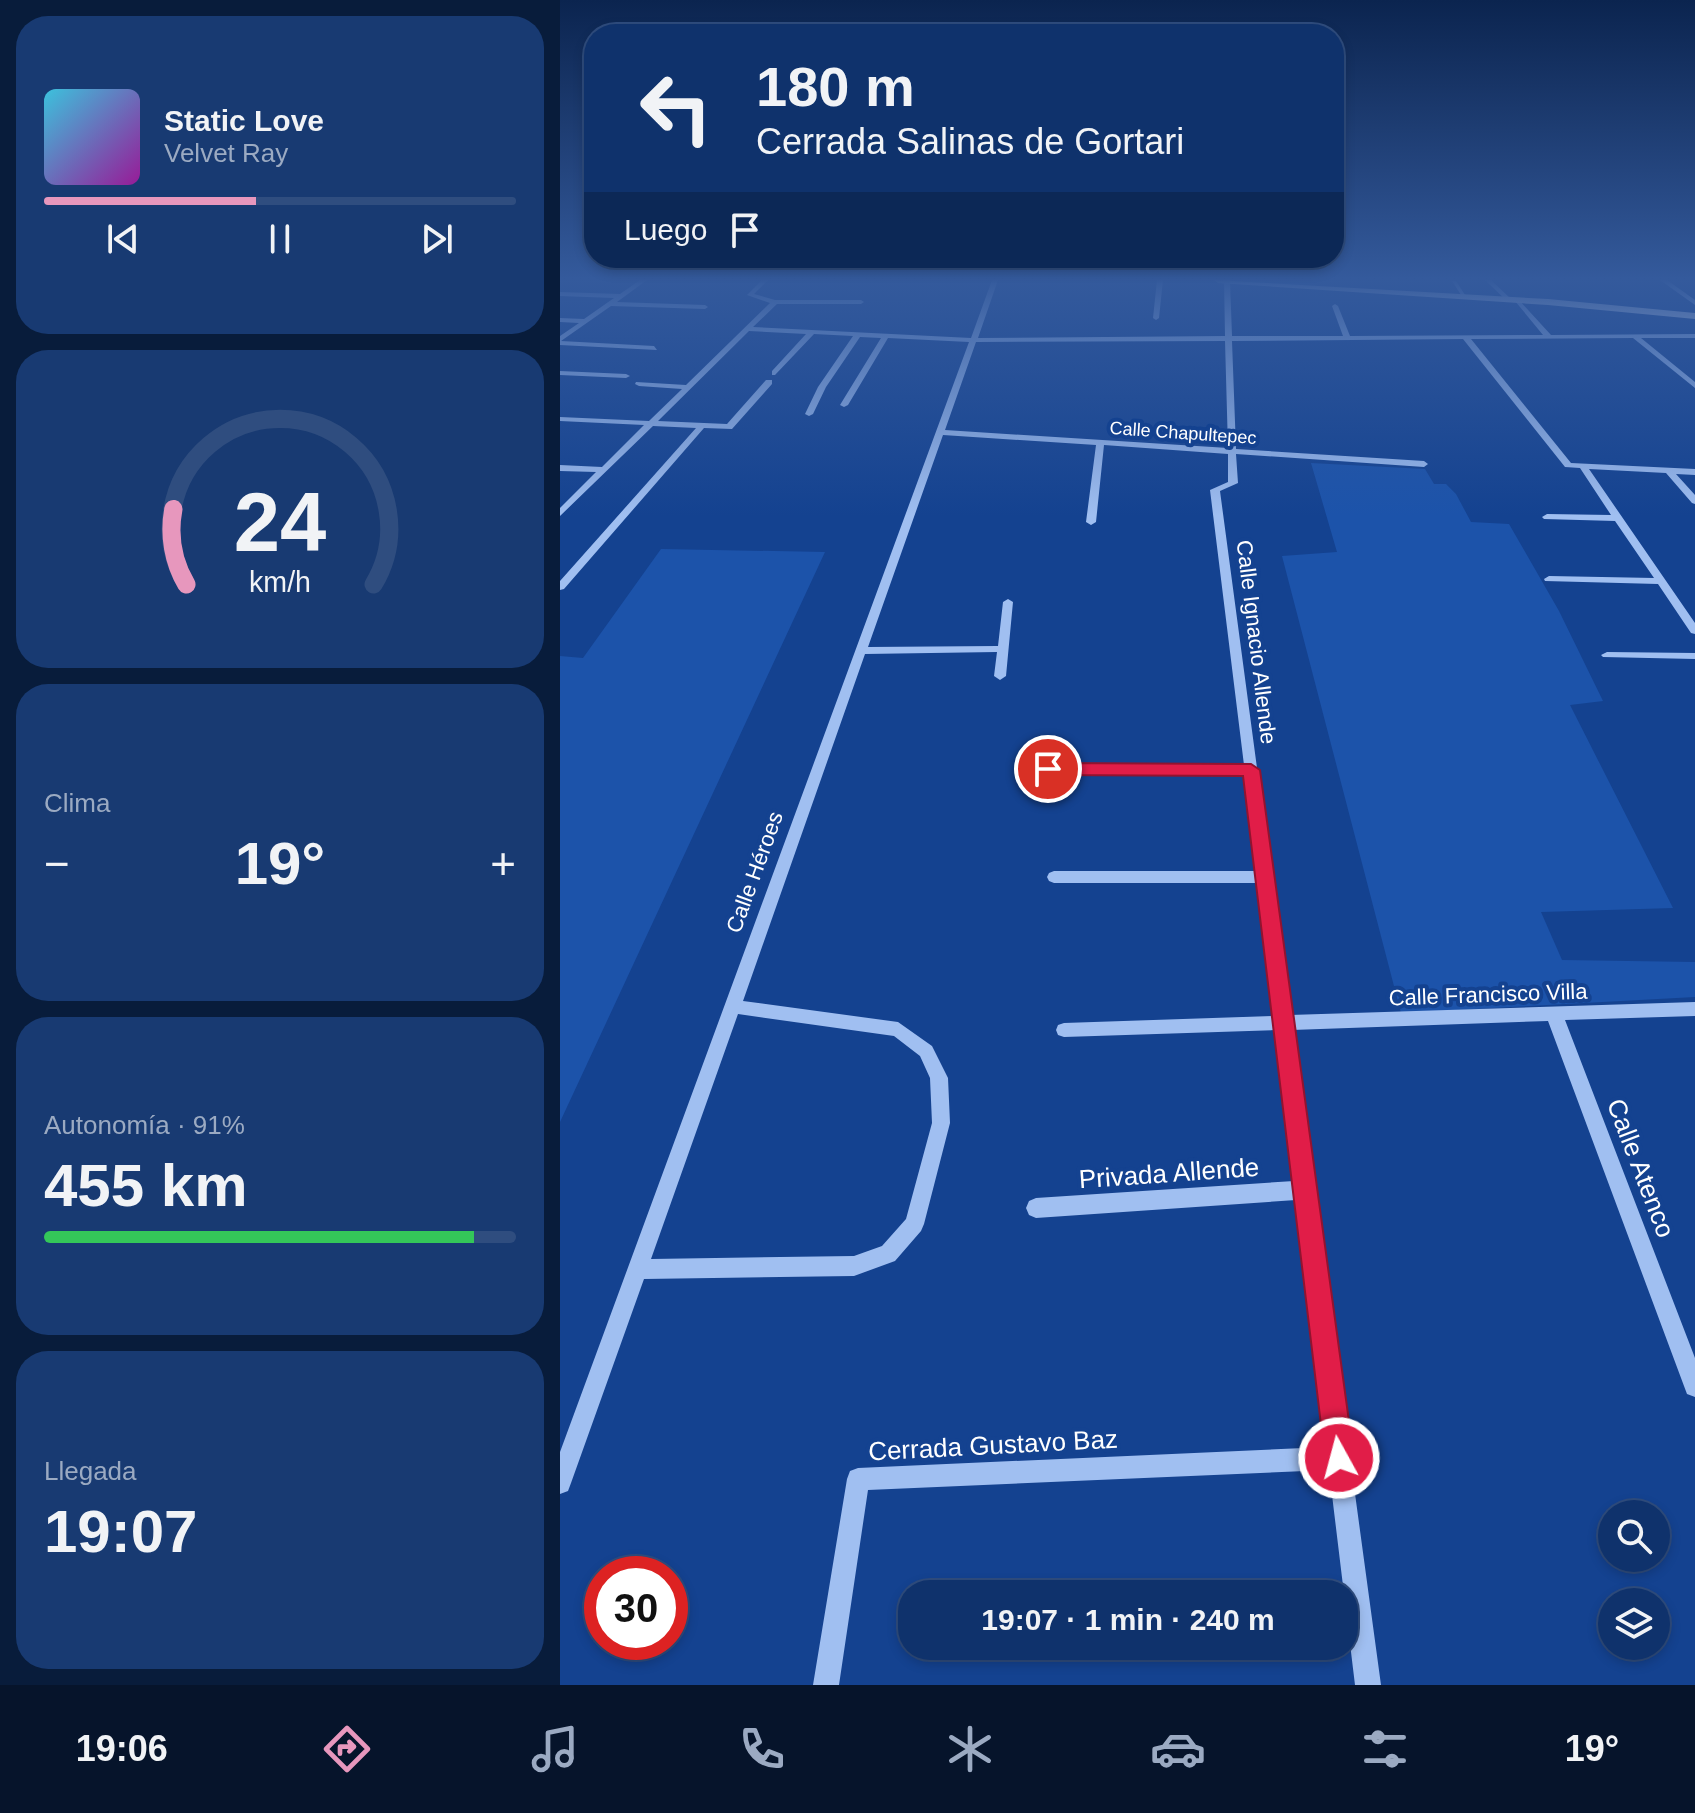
<!DOCTYPE html>
<html lang="es">
<meta charset="utf-8">
<style>
:root{--surface:#0f326c;--page:#183a72;--text:#f1f3f6;--muted:#9baac2;--line:#2f4d7f;--accent:#e797bd}
body{margin:0;font-family:Arial,sans-serif;background:var(--page);color:var(--text);height:100vh;display:flex;flex-direction:column;font-size:30px;white-space:nowrap}
*{box-sizing:border-box;margin:0}
p{font-size:26px;color:var(--muted)}
.icon{flex:none;width:44px;height:44px;fill:none;stroke:currentColor;stroke-width:2;stroke-linecap:round;stroke-linejoin:round}
.map{position:relative;flex:1;overflow:hidden}
.details{display:flex;flex-direction:column;gap:16px;padding:16px;background:#081c3b;width:560px}
.details>*{flex:none}
.top-card{position:absolute;left:24px;top:24px;width:760px;height:244px;border-radius:32px;box-shadow:0 4px 12px #0003,0 0 0 2px var(--line);background:#0f326c;color:var(--text);overflow:hidden}
.buttons{position:absolute;left:1038px;top:1500px;display:grid;gap:16px}
.buttons a{display:grid;place-items:center;width:72px;height:72px;border-radius:50%;background:var(--surface);box-shadow:0 4px 12px #0003,0 0 0 2px var(--line);font-size:40px}
.speed{position:absolute;left:24px;top:1556px;display:flex;gap:16px;font-size:40px;font-weight:700;text-align:center}
.speed>*{display:grid;place-content:center;width:104px;height:104px;border-radius:50%;background:var(--surface);box-shadow:0 4px 12px #0003,0 0 0 2px var(--line);line-height:1}
.speed .limit{border:12px solid #d22;background:#fff;color:#111}
.pin{position:absolute;display:grid;place-items:center;width:68px;height:68px;color:#fff;margin:-34px;border:4px solid #fff;border-radius:50%;box-shadow:0 2px 8px #0007}
.me{position:absolute;width:88px;margin:-44px;rotate:353deg;stroke-linejoin:round;filter:drop-shadow(0 0 6px #0008)}
.turn{display:flex;align-items:center;gap:28px;height:168px;padding:0 40px;font-size:36px}
.turn .icon{width:104px;height:104px;stroke-width:2.5}
.turn b{display:block;font-size:56px;line-height:68px}
.then{display:flex;align-items:center;height:76px;padding:0 40px;background:#0003;gap:16px;font-size:30px}
.big{font-size:60px;font-weight:700;line-height:1.1}
.details .tile{flex:1;display:flex;flex-direction:column;justify-content:center;gap:12px;min-width:0;padding:0 28px;border-radius:32px;background:var(--page)}
.details .dial{align-items:center;gap:0}
.dial svg{height:208px;overflow:visible;fill:none;stroke:var(--line);stroke-width:7;stroke-linecap:round;text-anchor:middle}
.dial text{fill:var(--text);stroke:none}
.song{display:flex;align-items:center;gap:24px}
.cover{width:96px;height:96px;border-radius:12px;background:linear-gradient(135deg,hsl(190 70% 55%),hsl(300 70% 35%))}
.played{height:8px;border-radius:4px;background:linear-gradient(90deg,var(--accent) 45%,var(--line) 45%)}
.keys{display:flex;justify-content:space-around;direction:ltr}
.heat{display:flex;justify-content:space-between;align-items:center;font-size:44px;direction:ltr}
.charge{height:12px;border-radius:6px;background:linear-gradient(90deg,#34c759 91%,var(--line) 0)}
.trip{position:absolute;left:338px;top:1580px;width:460px;height:80px;border-radius:32px;background:var(--surface);box-shadow:0 4px 12px #0003,0 0 0 2px var(--line);font-weight:700;line-height:80px;text-align:center}
.dock{display:flex;height:128px;justify-content:space-around;align-items:center;background:#06142b;color:var(--muted)}
.dock .icon{width:56px;height:56px}
.dock .current{color:var(--accent)}
.dock b{font-size:36px;color:var(--text)}
main{display:flex;flex:1;min-height:0}
.map>svg:first-child{display:block}
.green{fill:#1c53aa}
.lines{fill:none;stroke-linecap:round;stroke-linejoin:round}
.minor{fill:#a0bff1;fill-rule:evenodd}
.major{fill:#eaf1ff;fill-rule:evenodd}
.route{fill:#e11d48;stroke:#92132f;stroke-width:2}
.labels{text-anchor:middle;stroke-width:8;stroke-linejoin:round;paint-order:stroke}
.far-street-label{font-size:18px;fill:#fff;stroke:#144290}
.street-label{font-size:22px;fill:#fff;stroke:#144290}
.near-street-label{font-size:26px;fill:#fff;stroke:#144290}
</style>
<main>
<section class="details">
<div class="tile">
<div class="song"><i class="cover"></i><div><b>Static Love</b><p>Velvet Ray</p></div></div>
<div class="played"></div>
<div class="keys"><svg class="icon" aria-label="previous" viewBox="0 0 24 24"><path d="M18 5L8 12l10 7zM5 5v14"/></svg><svg class="icon" aria-label="pause" viewBox="0 0 24 24"><path d="M8 5v14M16 5v14"/></svg><svg class="icon" aria-label="next" viewBox="0 0 24 24"><path d="M6 5l10 7-10 7zM19 5v14"/></svg></div>
</div>
<div class="tile dial"><svg viewBox="0 0 100 80">
<path d="M14 69A42 42 0 1 1 86 69"/>
<path d="M14 69A42 42 0 0 1 9 40" stroke="#e797bd"/>
<text x="50" y="56" font-size="32" font-weight="700">24</text>
<text x="50" y="72" font-size="11">km/h</text>
</svg></div>
<div class="tile"><p>Clima</p>
<div class="heat"><a>−</a><b class="big">19°</b><a>+</a></div>
</div>
<div class="tile"><p>Autonomía · 91%</p><b class="big">455 km</b><div class="charge"></div></div>
<div class="tile"><p>Llegada</p><b class="big">19:07</b></div>
</section>
<div class="map">
<svg width="1135" height="1685" viewBox="0 0 1135 1685">
<rect width="100%" height="100%" fill="#144290"/>
<!-- green -->
<path class="green" d="M 751,463 L 865,469 L 874,484 L 886,484 L 896,494 L 911,522 L 949,524 L 999,611 L 1043,701 L 1010,705 L 1113,908 L 981,912 L 1002,960 L 1135,962 L 1135,997 L 841,1013 L 722,556 L 777,552 Z
M 101,549 L 265,552 L 0,1122 L 0,656 L 23,658 Z"/>
<g class="lines">
<!-- minor -->
<path class="minor" d="M 80,280 L 87,280 L 57,302 L 145,305 L 148,307 L 145,309 L 51,306 L 1,341 L 94,346 L 97,350 L 0,345 L 0,336 L 19,323 L 0,322 L 0,318 L 24,319 L 54,298 L 0,296 L 0,292 L 60,294 Z
M 202,280 L 208,280 L 194,294 L 215,300 L 301,300 L 304,302 L 301,304 L 217,304 L 193,327 L 411,338 L 432,280 L 438,280 L 418,338 L 665,336 L 664,280 L 670,280 L 672,336 L 783,336 L 772,306 L 775,304 L 778,306 L 790,336 L 983,335 L 955,301 L 957,298 L 991,335 L 1135,334 L 1135,338 L 1081,338 L 1135,382 L 1135,388 L 1073,338 L 911,339 L 1011,463 L 1135,469 L 1135,475 L 1116,474 L 1135,495 L 1135,504 L 1132,503 L 1106,473 L 1029,469 L 1135,623 L 1135,634 L 1131,633 L 1098,584 L 985,581 L 984,579 L 989,576 L 1094,578 L 1055,521 L 984,519 L 982,517 L 987,514 L 1051,515 L 1020,468 L 1005,467 L 903,339 L 672,341 L 676,449 L 864,461 L 868,464 L 864,467 L 676,454 L 678,483 L 660,491 L 730,1015 L 1135,1002 L 1135,1016 L 1005,1020 L 1135,1358 L 1135,1397 L 1127,1394 L 1124,1386 L 988,1021 L 732,1030 L 821,1685 L 795,1685 L 769,1470 L 308,1490 L 279,1685 L 253,1685 L 287,1479 L 290,1471 L 298,1468 L 766,1447 L 736,1200 L 476,1218 L 469,1215 L 466,1208 L 469,1201 L 476,1198 L 734,1181 L 716,1030 L 504,1037 L 498,1035 L 496,1030 L 498,1025 L 504,1023 L 714,1016 L 698,883 L 494,883 L 489,881 L 487,877 L 489,873 L 494,871 L 697,871 L 685,774 L 488,773 L 482,769 L 488,765 L 684,765 L 650,490 L 668,482 L 668,454 L 544,445 L 536,522 L 531,525 L 526,522 L 536,445 L 383,435 L 308,647 L 438,646 L 443,602 L 448,599 L 453,602 L 446,676 L 440,680 L 434,676 L 437,652 L 305,654 L 183,1001 L 338,1022 L 372,1046 L 388,1078 L 390,1123 L 364,1224 L 361,1231 L 335,1261 L 294,1276 L 84,1279 L 11,1483 L 8,1491 L 0,1494 L 0,1452 L 409,342 L 328,338 L 288,405 L 284,407 L 280,405 L 321,338 L 300,337 L 266,387 L 253,414 L 249,416 L 245,414 L 258,387 L 293,336 L 254,334 L 215,375 L 212,375 L 212,371 L 246,334 L 189,331 L 98,421 L 167,424 L 206,380 L 212,380 L 212,384 L 172,429 L 144,428 L 4,589 L 0,590 L 0,581 L 136,428 L 93,426 L 0,516 L 0,508 L 36,472 L 0,471 L 0,465 L 42,467 L 84,425 L 0,421 L 0,417 L 89,421 L 122,389 L 79,386 L 75,384 L 76,382 L 126,385 L 210,303 L 187,295 ZM 665,341 L 668,448 L 385,430 L 416,342 ZM 178,1014 L 334,1036 L 360,1056 L 370,1078 L 372,1123 L 346,1219 L 322,1246 L 294,1256 L 91,1259 Z
M 597,280 L 603,280 L 599,318 L 596,320 L 593,318 Z
M 925,280 L 931,280 L 951,299 L 951,301 L 947,301 Z
M 1100,280 L 1107,280 L 1135,300 L 1135,305 Z
M 892,281 L 896,281 L 907,298 L 903,298 Z
M 0,371 L 66,374 L 70,376 L 66,378 L 0,375 Z
M 1047,652 L 1135,653 L 1135,659 L 1043,657 L 1041,655 Z"/>
<!-- major -->
<path class="major" d="M 654,280 L 988,299 L 1135,313 L 1135,319 L 988,305 L 658,283 Z"/>
</g>
<!-- sky -->
<linearGradient id="sky" x2="0" y2="1"><stop stop-color="#0b244f"/><stop offset="0.54" stop-color="#345a9c"/><stop offset="1" stop-color="#345a9c" stop-opacity="0"/></linearGradient>
<rect width="1135" height="516" fill="url(#sky)"/>
<!-- route -->
<path class="route" d="M 488,763 L 691,764 L 700,770 L 794,1458 L 790,1469 L 779,1473 L 769,1469 L 765,1458 L 683,776 L 488,775 L 479,769 Z"/>
<g class="labels">
<!-- far-street labels -->
<g class="far-street-label">
<text transform="translate(623 433) rotate(4)" y="6">Calle Chapultepec</text>
</g>
<!-- street labels -->
<g class="street-label">
<text transform="translate(697 642) rotate(83)" y="8">Calle Ignacio Allende</text>
<text transform="translate(194 872) rotate(-70)" y="8">Calle Héroes</text>
<text transform="translate(928 994) rotate(-2)" y="8">Calle Francisco Villa</text>
</g>
<!-- near-street labels -->
<g class="near-street-label">
<text transform="translate(1081 1168) rotate(69)" y="9">Calle Atenco</text>
<text transform="translate(609 1173) rotate(-4)" y="9">Privada Allende</text>
<text transform="translate(433 1445) rotate(-3)" y="9">Cerrada Gustavo Baz</text>
</g>
</g>
</svg>
<div class="buttons">
<a><svg class="icon" aria-label="search" viewBox="0 0 24 24"><circle cx="10" cy="10" r="6"/><path d="M15 15l6 6"/></svg></a>
<a><svg class="icon" aria-label="layers" viewBox="0 0 24 24"><path d="M12 4l9 5-9 5-9-5zM3 14l9 5 9-5"/></svg></a>
</div>
<div class="speed"><div class="limit">30</div></div>
<div class="pin" style="left:488px;top:769px;background:#d93025"><svg class="icon" aria-label="arrive" viewBox="0 0 24 24"><path d="M6 21V4h12l-3 4 3 4H6"/></svg></div>
<svg class="me" style="left:779px;top:1458px" viewBox="-20 -20 40 40"><circle r="17" fill="#e11d48" stroke="#fff" stroke-width="3"/><path d="M0-11L8 9 0 5-8 9z" fill="#fff"/></svg>
<div class="trip">19:07 · 1 min · 240 m</div>
<div class="top-card">
<div class="turn"><svg class="icon" aria-label="left" viewBox="0 0 24 24"><path d="M17 20v-9H6M10 6l-5 5 5 5"/></svg><div><b>180 m</b>Cerrada Salinas de Gortari</div></div>
<div class="then">Luego<svg class="icon" aria-label="arrive" viewBox="0 0 24 24"><path d="M6 21V4h12l-3 4 3 4H6"/></svg></div>
</div>
</div>
</main>
<nav class="dock">
<b>19:06</b>
<svg class="icon current" aria-label="directions" viewBox="0 0 24 24"><path d="M12 3l9 9-9 9-9-9zM9 14v-3h6M13 9l2 2-2 2"/></svg>
<svg class="icon" aria-label="music" viewBox="0 0 24 24"><path d="M9 18V5l10-2v13"/><circle cx="6" cy="18" r="3"/><circle cx="16" cy="16" r="3"/></svg>
<svg class="icon" aria-label="phone" viewBox="0 0 24 24"><path d="M5 4h4l2 5-3 2q2 4 5 5l2-3 5 2v4C11 20 4 13 5 4z"/></svg>
<svg class="icon" aria-label="climate" viewBox="0 0 24 24"><path d="M12 3v18M4 7l16 10M4 17L20 7"/></svg>
<svg class="icon" aria-label="car" viewBox="0 0 24 24"><path d="M5 17H2v-5l4-1 3-4h7l3 4 3 1v5h-3M9 17h6M6 11h13"/><circle cx="7" cy="17" r="2"/><circle cx="17" cy="17" r="2"/></svg>
<svg class="icon" aria-label="filters" viewBox="0 0 24 24"><path d="M4 7h16M4 17h16"/><circle cx="9" cy="7" r="2"/><circle cx="15" cy="17" r="2"/></svg>
<b>19°</b>
</nav>
